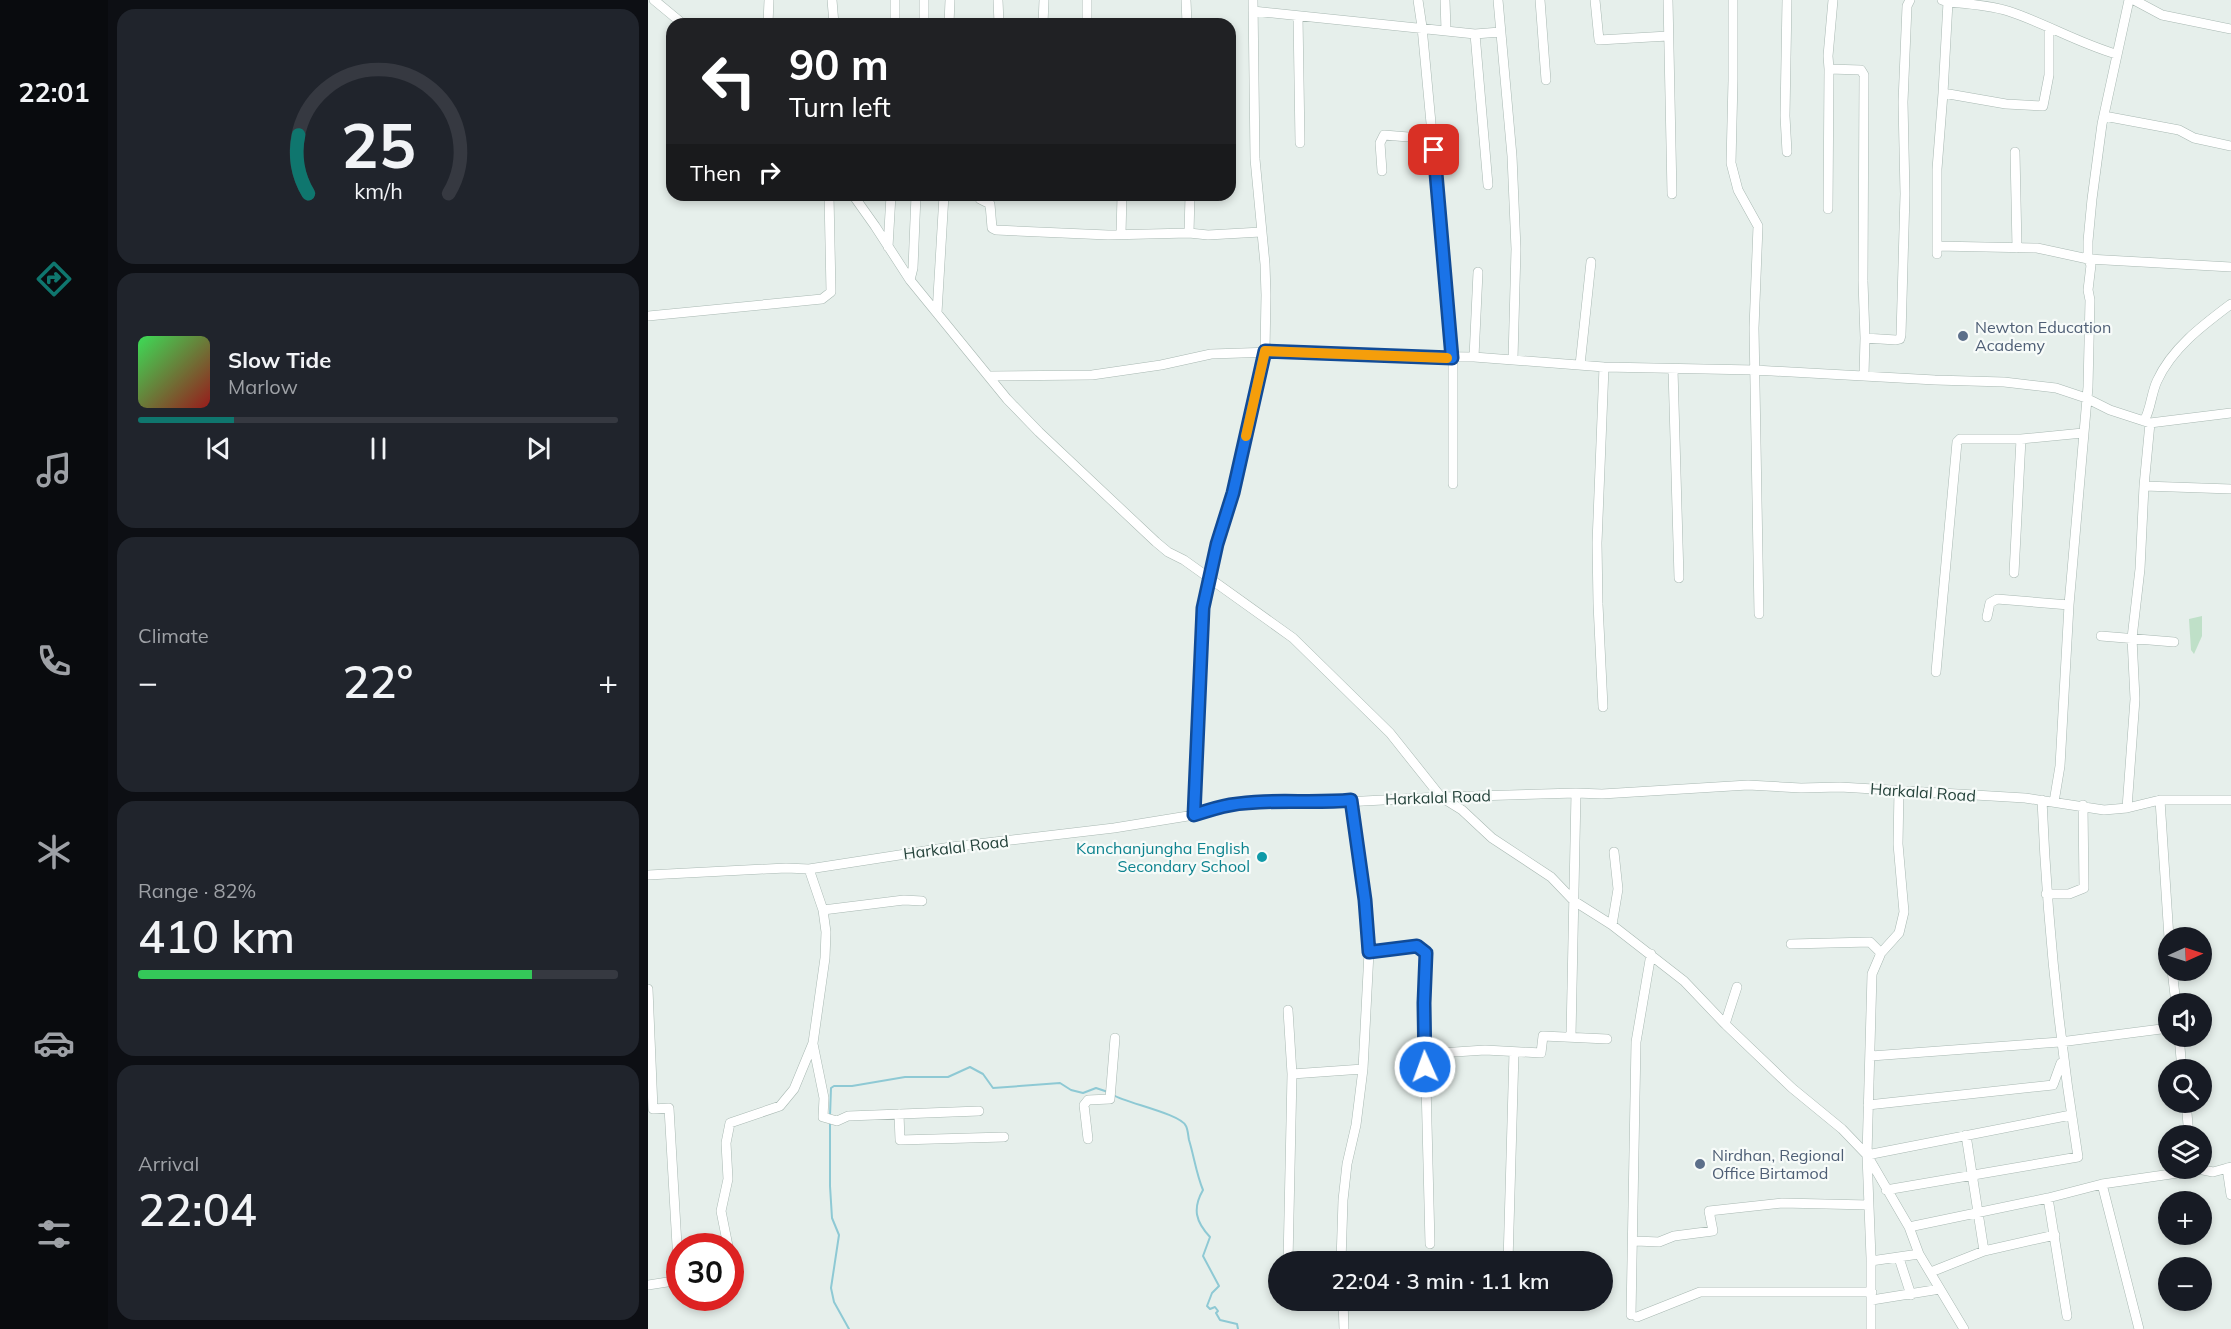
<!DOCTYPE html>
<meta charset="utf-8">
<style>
:root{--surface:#171b24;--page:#20242c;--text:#f1f3f6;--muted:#9ea1a6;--line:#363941;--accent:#0f766e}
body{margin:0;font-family:Mulish,sans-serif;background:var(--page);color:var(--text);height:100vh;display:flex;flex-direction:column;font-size:22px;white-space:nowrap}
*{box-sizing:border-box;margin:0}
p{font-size:20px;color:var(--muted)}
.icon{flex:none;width:33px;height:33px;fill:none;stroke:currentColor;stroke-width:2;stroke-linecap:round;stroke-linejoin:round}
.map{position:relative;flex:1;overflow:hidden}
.drawer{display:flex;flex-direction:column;gap:9px;padding:9px;background:#0d0f14;width:540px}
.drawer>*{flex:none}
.guide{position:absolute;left:18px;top:18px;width:570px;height:183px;border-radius:18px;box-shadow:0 3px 9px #0003;background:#202124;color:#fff;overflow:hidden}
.needle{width:39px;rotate:87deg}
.fabs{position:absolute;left:1510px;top:927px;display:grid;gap:12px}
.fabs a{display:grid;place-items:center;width:54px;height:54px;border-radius:50%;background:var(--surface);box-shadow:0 3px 9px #0003;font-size:30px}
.speed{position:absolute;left:18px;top:1233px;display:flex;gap:12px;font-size:30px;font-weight:700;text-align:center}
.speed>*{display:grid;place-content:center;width:78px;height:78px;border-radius:50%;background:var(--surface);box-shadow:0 3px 9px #0003;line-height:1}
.speed .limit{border:9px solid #d22;background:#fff;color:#111}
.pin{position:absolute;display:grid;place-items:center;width:51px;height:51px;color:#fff;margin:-26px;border-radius:12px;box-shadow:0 3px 9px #0006}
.me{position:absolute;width:66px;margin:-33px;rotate:358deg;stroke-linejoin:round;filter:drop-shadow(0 0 4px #0008)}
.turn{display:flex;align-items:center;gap:21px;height:126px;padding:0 24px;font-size:27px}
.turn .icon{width:78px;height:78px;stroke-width:2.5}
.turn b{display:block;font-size:42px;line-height:51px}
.then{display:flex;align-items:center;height:57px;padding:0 24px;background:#0003;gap:12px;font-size:22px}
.big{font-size:45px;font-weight:600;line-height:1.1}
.drawer .tile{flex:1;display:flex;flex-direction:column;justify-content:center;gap:9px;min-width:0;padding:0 21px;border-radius:18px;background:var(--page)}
.drawer .dial{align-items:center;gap:0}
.dial svg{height:156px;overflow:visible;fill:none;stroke:var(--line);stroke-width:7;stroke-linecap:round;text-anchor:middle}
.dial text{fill:var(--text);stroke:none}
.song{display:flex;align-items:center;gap:18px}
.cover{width:72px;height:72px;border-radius:9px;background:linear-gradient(135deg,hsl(130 70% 55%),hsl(0 70% 35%))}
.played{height:6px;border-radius:3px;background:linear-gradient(90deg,var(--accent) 20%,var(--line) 20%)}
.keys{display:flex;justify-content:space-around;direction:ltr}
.heat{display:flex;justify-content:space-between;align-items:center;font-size:33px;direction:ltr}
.charge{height:9px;border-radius:4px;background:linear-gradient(90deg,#34c759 82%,var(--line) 0)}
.trip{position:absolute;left:620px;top:1251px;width:345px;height:60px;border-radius:30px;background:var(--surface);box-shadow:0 3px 9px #0003;font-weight:600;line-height:60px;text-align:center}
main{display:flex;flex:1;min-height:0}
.tabs{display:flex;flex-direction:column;width:108px;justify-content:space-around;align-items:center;background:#090b0e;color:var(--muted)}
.tabs .icon{width:42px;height:42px}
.tabs .current{color:var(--accent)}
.tabs b{font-size:27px;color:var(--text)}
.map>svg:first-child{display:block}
.green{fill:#bfe0c8}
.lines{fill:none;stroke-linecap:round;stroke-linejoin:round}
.stream{stroke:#8ec9d4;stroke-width:2}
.minor-casing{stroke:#a8b8b2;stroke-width:10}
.minor{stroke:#fff;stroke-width:9}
.route-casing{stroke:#114b97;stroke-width:15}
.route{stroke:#1a73e8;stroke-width:10}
.slow{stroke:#f59e0b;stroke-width:10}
.service-dot{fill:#5c6f8a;stroke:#f7fbf9;stroke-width:2}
.culture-dot{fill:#0f9aa8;stroke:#f7fbf9;stroke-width:2}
.labels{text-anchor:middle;stroke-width:4.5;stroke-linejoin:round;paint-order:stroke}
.service-label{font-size:16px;fill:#4e5e75;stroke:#f7fbf9;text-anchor:start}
.street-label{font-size:16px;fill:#24423a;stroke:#f7fbf9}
.culture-label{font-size:16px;fill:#0d838f;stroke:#f7fbf9;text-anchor:end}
</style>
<main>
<nav class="tabs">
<b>22:01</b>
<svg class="icon current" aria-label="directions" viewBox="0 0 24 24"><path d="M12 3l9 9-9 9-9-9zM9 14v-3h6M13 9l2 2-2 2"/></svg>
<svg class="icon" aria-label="music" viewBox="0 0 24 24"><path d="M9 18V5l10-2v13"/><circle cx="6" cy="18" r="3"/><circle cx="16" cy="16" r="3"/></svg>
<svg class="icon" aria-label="phone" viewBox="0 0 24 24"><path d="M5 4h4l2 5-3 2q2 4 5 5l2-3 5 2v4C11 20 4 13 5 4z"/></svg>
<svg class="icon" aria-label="climate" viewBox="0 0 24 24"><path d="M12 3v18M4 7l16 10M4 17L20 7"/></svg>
<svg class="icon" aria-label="car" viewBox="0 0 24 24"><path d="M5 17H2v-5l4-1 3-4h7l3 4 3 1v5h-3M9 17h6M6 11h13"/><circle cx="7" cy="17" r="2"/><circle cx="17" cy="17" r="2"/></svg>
<svg class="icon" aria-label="filters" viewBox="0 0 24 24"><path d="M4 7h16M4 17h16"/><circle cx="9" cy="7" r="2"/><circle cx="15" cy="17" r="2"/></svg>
</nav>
<section class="drawer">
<div class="tile dial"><svg viewBox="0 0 100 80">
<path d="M14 69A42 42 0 1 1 86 69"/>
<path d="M14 69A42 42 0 0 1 9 39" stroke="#0f766e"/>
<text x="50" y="56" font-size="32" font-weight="700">25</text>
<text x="50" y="72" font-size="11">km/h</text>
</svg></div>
<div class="tile">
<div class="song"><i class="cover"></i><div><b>Slow Tide</b><p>Marlow</p></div></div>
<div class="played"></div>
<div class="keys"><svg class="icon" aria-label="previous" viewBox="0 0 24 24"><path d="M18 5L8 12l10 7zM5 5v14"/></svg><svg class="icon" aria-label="pause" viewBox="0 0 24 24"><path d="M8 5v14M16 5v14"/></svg><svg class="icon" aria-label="next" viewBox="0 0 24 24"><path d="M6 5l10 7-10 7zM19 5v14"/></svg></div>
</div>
<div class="tile"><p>Climate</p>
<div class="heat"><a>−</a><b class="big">22°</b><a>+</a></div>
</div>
<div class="tile"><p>Range · 82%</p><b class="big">410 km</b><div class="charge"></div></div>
<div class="tile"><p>Arrival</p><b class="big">22:04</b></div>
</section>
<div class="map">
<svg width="1583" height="1329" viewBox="0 0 1583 1329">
<rect width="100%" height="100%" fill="#e6efeb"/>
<!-- green -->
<path class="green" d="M 1554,616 L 1554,636 L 1546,654 L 1543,650 L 1541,619 Z"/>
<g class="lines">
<!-- stream -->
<path class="stream" d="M 465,1095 C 478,1103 533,1114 538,1126 C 540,1130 540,1135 541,1140 C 546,1156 548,1173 555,1190 C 544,1209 548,1222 562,1237 L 555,1256 L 571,1286 L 564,1293 L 559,1306 L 562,1309 L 567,1307 L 570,1311 L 568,1313 L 572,1320 L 589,1324 L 590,1329
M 182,1116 L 183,1088 L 186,1086 L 204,1086 L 257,1077 L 300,1077 L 322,1067 L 335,1074 L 345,1088 L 412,1083 L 423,1090 L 435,1093 L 448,1088 L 460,1092
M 182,1121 L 182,1186 L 184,1218 L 191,1235 L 183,1288 L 186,1302 L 201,1329"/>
<!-- minor casing -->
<g class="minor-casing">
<path id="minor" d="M 6,0 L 35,24
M 184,0 L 186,24
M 350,0 L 351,24
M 439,0 L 439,24
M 538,0 L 539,24
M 770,0 L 774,27 L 805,358 L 805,484
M 797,0 L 798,30
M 850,0 L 864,156 L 868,249 L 865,359
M 892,0 L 898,80
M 947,0 L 951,40 L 1020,36
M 1020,0 L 1024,194
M 1085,0 L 1085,80 L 1083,163 L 1090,190 L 1110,226 L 1106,328 L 1111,614
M 1139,0 L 1137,116 L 1139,152
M 1294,0 L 1300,2 L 1295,93 L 1358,104 L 1395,106 L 1401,75 L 1401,28
M 1486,0 L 1514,15 L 1583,29
M 1300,2 C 1321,4 1340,5 1360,11 C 1397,23 1430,43 1468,54
M 605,11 L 827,34
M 650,16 L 652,143
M 120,24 L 121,0
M 247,24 L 247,0
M 276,24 L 276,0
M 301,24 L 302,0
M 395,24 L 396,0
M 1181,69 L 1180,56 L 1185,0
M 1456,116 L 1531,130 L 1546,138 L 1583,146
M 1367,152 L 1369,248
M 734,171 L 732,143 L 736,135 L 785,139
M 840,185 L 827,34 L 852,32
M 205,195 L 227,226 L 262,280 L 359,399 L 391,432 L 508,542 L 520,552 L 536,560 L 645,638 L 742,733 L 793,797 L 814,810 L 844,838 L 903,877 L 926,901 L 964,925 L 1036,981 L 1077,1024 L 1144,1088 L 1194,1129 L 1219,1155 L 1261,1227 L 1271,1254 L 1316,1329
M 542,195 L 541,233 L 560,235 L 613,232
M 332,199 L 342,204 L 344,228 L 348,230 L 460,235 L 541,233
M 1180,209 L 1181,69 L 1213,70 L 1216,75 L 1215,281 L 1217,338
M 473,234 L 474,195
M 1289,246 L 1389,248 L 1440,259 L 1583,267
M 240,247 L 243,195
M 1289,254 L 1289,169 L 1295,93
M 262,280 L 265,268 L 268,195
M 289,313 L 296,195
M 0,316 L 174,299 L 183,292 L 181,195
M 826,357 L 830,272
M 932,365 L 943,262
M 1025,369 L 1031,578
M 1216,375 L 1217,338 L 1248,340 L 1252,339 L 1253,335 L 1257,194 L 1255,102 L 1259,6 L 1262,0
M 342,376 L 444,375 L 513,365 L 563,354 L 652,351 L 737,356 L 826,357 L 956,367 L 1107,370 L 1287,380 L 1356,382 L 1408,388 L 1438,398 L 1462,410 L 1502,423 L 1583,413
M 1496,421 C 1503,409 1503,394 1509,381 C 1524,348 1555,325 1583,304
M 1496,486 L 1583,489
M 1366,573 L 1373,439
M 1339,617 L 1342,603 L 1349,599 L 1421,605
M 1453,636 L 1526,642
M 1288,672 L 1309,442 L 1312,439 L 1373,439 L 1435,433
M 955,707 L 950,604 L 949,543 L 956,367
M 1512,800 L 1521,938
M 1406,802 L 1412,766 L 1421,605 L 1440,387 L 1442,300 L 1440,290 L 1443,265 L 1440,259 L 1440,241 L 1444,199 L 1454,124 L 1481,0
M 1479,808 L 1487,699 L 1484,638 L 1492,569 L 1496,486 L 1502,423
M 546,815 L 555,608 L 569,544 L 585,493 L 617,351 L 618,295 L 617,264 L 607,159 L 605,0
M 0,875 L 138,868 L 161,869 L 303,847 L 466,828 L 546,815 L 581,805 L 600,803 L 677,803 L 793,797 L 928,793 L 954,794 L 1100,785 L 1153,788 L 1192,787 L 1377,798 L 1456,810 L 1479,808 L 1512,800 L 1583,800
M 1398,894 L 1421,894 L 1436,888 L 1435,805
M 175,910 L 256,900 L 274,901
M 964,925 L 970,889 L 966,852
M 1143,944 L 1222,942 L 1233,953
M 721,952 L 769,946 L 778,953 L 776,1003 L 782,1244
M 1524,970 L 1528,1004
M 0,989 L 5,1109 L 21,1108 L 31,1280
M 1077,1024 L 1089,987
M 923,1036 L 928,793
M 1531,1036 L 1534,1070
M 165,1044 L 176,1098 L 175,1117 L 189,1121 L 200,1116 L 331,1111
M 777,1054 L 837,1050 L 893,1053 L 895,1036 L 959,1039
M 1223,1056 L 1412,1042 L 1521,1028
M 644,1074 L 715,1069
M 1538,1102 L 1541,1136
M 1220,1105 L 1405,1085 L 1413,1063
M 251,1114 L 252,1140 L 356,1137
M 1318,1135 L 1336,1251
M 440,1139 L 436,1105 L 440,1100 L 462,1099 L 467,1038
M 1219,1155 L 1423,1115
M 1545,1168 L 1565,1172 L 1583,1167
M 1579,1168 L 1583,1195
M 1454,1184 L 1491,1329
M 1238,1190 L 1430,1157 C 1411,1038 1399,920 1394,800
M 1400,1198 L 1419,1316
M 1261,1227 L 1400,1198 L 1454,1184 L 1530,1173 L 1545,1168
M 988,1241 L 1011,1242 L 1026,1236 L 1065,1231 L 1061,1211 L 1134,1203 L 1221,1205
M 80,1246 L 73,1211 L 80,1179 L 78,1143 L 82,1123 L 132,1106 L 146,1089 L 165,1043 L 177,958 L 178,932 L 175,910 L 161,869
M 1251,1258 L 1263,1295
M 1223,1261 L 1271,1254
M 640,1262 L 644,1074 L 640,1010
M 693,1262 L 695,1200 L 699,1164 L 708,1125 L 715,1069 L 721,952 L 717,900 L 703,800
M 860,1262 L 866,1052
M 1283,1272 L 1336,1251 L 1407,1235
M 0,1285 L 32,1280
M 640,1300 L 640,1304
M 695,1300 L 696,1329
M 1224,1300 L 1292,1289
M 983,1315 L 988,1042 L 1003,954
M 989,1317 L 1052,1292 L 1224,1292
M 1223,1329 L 1223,1258 L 1219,1155 L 1224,974 L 1233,953 L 1251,933 L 1256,912 L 1250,844 L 1251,790"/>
</g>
<!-- minor -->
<use href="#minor" class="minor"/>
</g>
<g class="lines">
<!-- route casing -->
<g class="route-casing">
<path id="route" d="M 777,1067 L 776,1003 L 778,953 L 769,946 L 721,952 L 717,900 L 703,800 C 663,804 622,798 582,805 C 570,807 558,811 546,815 L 555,608 L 569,544 L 585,493 L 617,351 L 804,358 L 786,150"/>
</g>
<!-- route -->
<use href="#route" class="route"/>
<!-- slow -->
<path class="slow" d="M 598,436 L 617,351 L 799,358"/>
</g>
<!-- markers -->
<g class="service-dot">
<circle cx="1315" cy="336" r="6"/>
<circle cx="1052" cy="1164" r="6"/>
</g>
<circle class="culture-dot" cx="614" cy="857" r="6"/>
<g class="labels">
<!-- service labels -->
<g class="service-label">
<text x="1327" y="333">Newton Education<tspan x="1327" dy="18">Academy</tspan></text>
<text x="1064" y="1161">Nirdhan, Regional<tspan x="1064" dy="18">Office Birtamod</tspan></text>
</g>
<!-- street labels -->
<g class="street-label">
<text transform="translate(1275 792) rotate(4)" y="6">Harkalal Road</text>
<text transform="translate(790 797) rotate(-2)" y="6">Harkalal Road</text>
<text transform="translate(308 847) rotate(-7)" y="6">Harkalal Road</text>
</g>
<!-- culture labels -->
<g class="culture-label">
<text x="602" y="854">Kanchanjungha English<tspan x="602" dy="18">Secondary School</tspan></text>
</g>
</g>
</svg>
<div class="fabs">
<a><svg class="needle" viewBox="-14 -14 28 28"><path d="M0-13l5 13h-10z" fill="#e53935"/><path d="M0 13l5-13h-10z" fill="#9ea1a6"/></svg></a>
<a><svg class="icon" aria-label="sound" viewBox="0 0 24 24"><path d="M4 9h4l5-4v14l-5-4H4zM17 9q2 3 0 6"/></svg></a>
<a><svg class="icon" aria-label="search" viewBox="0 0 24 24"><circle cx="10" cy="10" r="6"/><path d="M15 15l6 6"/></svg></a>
<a><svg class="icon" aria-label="layers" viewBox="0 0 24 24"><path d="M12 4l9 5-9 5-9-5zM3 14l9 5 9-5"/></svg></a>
<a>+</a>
<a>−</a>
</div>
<div class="speed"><div class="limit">30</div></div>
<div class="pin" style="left:786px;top:150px;background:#d93025"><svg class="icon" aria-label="arrive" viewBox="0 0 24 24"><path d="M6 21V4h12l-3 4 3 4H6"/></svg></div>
<svg class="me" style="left:777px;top:1067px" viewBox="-20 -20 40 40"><circle r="17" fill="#1a73e8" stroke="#fff" stroke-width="3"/><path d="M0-11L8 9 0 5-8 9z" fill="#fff"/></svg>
<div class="trip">22:04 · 3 min · 1.1 km</div>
<div class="guide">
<div class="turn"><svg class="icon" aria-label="left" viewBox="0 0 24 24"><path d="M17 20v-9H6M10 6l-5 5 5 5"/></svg><div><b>90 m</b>Turn left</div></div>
<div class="then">Then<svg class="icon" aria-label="right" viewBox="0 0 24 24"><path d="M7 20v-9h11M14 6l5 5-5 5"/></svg></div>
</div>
</div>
</main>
